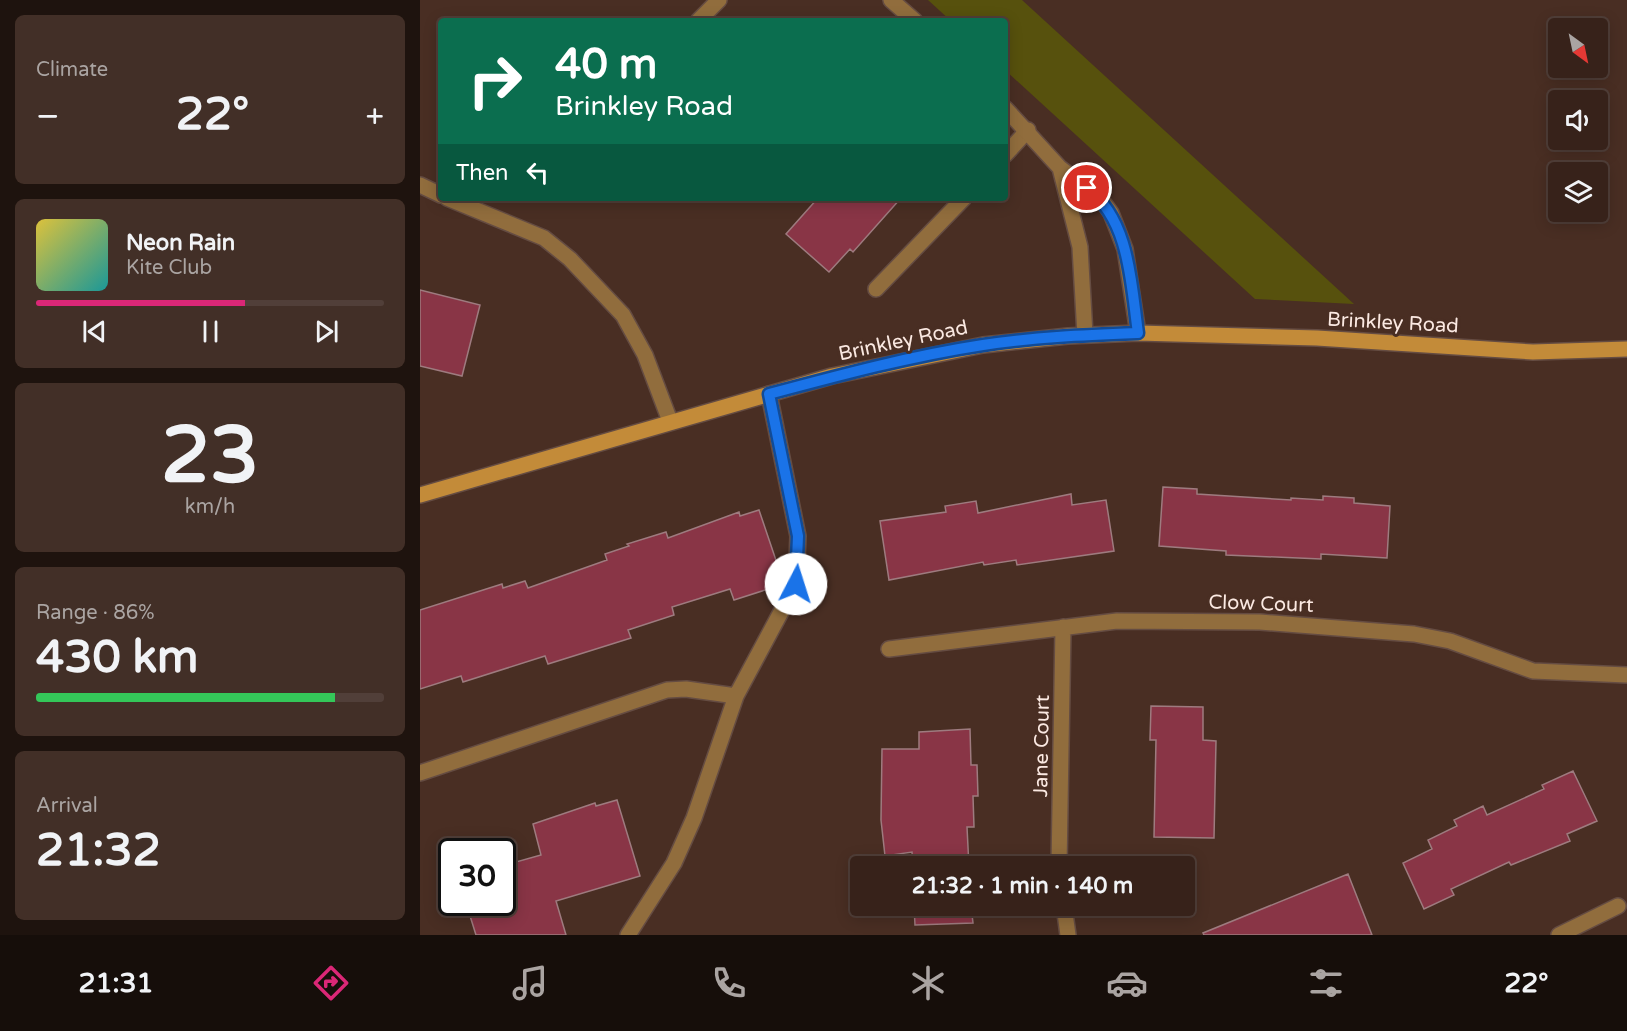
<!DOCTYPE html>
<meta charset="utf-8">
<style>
:root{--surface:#37221a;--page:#422f27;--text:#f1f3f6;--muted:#aaa4a2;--line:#513f39;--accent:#db2777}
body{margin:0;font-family:"Varela Round",sans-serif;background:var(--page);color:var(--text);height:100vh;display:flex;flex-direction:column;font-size:22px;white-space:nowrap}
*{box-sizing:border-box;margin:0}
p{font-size:20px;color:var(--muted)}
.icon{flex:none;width:33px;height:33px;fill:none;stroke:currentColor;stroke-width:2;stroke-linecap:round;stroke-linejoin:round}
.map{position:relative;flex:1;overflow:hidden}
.details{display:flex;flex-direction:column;gap:15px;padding:15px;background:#1e130e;width:420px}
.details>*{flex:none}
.guide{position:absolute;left:18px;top:18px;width:570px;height:183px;border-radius:6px;box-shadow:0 3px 15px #0003,0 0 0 2px var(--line);background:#0b6e4f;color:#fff;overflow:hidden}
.needle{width:39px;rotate:147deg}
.controls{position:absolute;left:1128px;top:18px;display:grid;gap:12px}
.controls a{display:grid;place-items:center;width:60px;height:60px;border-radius:6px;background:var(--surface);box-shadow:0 3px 15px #0003,0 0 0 2px var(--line);font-size:30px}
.speed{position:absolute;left:18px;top:838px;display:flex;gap:12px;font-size:30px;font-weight:700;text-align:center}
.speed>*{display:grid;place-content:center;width:78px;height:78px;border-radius:50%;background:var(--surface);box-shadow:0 3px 15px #0003,0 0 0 2px var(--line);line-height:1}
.speed .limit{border:3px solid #111;border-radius:9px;background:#fff;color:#111}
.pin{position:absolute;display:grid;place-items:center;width:51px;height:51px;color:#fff;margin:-26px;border:3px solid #fff;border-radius:50%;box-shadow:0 2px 6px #0007}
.me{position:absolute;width:66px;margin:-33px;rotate:5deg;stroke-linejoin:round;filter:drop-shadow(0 0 4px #0008)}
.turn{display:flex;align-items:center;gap:21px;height:126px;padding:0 18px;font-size:27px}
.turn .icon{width:78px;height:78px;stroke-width:2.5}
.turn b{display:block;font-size:42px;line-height:51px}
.then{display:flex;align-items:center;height:57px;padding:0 18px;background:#0003;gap:12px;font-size:22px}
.big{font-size:45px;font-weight:700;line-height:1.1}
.details .widget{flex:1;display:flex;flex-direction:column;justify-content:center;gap:9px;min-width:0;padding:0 21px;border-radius:9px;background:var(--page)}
.details .dial{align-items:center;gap:0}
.dial b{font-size:78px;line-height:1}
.song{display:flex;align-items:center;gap:18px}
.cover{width:72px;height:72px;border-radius:9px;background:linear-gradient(135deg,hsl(50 70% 55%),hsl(180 70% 35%))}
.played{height:6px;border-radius:3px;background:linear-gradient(90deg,var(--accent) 60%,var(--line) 60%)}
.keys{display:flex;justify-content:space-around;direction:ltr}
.heat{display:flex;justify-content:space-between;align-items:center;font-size:33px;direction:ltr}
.charge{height:9px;border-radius:4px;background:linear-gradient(90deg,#34c759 86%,var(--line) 0)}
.trip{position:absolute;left:430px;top:856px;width:345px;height:60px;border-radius:6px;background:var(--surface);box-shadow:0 3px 15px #0003,0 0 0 2px var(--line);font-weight:700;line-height:60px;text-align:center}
.tab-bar{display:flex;height:96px;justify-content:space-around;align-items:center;background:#160e0a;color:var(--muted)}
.tab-bar .icon{width:42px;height:42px}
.tab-bar .current{color:var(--accent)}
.tab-bar b{font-size:27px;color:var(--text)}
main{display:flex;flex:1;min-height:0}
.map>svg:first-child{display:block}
.green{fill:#57510d}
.building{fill:#893546;stroke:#9e7b7f;stroke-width:1.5}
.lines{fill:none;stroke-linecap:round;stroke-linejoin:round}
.service-casing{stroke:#654c42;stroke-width:18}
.minor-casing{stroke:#654c42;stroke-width:18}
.secondary-casing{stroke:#654c42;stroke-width:18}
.service{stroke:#916d3d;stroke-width:15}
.minor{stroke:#916d3d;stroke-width:15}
.secondary{stroke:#c38b39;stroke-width:15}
.route-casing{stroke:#114b97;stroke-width:15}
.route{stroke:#1a73e8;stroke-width:10}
.labels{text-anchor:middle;stroke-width:6;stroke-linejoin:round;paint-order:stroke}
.street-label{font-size:20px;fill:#fbe9e2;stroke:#492e23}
</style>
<main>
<section class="details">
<div class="widget"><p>Climate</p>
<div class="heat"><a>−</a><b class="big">22°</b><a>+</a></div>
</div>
<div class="widget">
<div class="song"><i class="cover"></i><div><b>Neon Rain</b><p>Kite Club</p></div></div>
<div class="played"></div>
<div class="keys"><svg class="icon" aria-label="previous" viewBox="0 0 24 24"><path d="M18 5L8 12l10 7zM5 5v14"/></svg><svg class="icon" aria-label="pause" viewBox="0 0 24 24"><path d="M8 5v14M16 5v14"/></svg><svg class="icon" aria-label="next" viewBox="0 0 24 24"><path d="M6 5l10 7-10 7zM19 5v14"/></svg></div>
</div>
<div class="widget dial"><b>23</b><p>km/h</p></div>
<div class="widget"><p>Range · 86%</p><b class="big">430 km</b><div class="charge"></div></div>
<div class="widget"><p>Arrival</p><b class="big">21:32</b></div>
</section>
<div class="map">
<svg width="1207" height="935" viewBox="0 0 1207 935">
<rect width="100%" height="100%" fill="#492e23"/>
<!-- green -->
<path class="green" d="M 508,0 L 602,0 L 934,304 L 835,299 L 585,70 L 585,21 L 531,21 Z"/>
<!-- building -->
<path class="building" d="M 398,198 L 481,198 L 433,252 L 430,249 L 409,272 L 366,234 Z
M 0,290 L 60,305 L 42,376 L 0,366 Z
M 743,487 L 777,489 L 777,494 L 871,500 L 871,498 L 903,500 L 903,496 L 934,498 L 934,503 L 970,506 L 967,558 L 901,554 L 901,559 L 806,555 L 806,551 L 739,546 Z
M 651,494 L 652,505 L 686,500 L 694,551 L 597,565 L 596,560 L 564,565 L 563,562 L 469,580 L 460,521 L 526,512 L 525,506 L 556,501 L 558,513 Z
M 339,510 L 364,584 L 314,600 L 310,589 L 252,607 L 254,615 L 208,630 L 211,638 L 128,664 L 125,656 L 43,682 L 41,676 L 0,689 L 0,610 L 82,584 L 83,588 L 105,581 L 108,588 L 187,560 L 185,554 L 209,546 L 207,544 L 246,532 L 248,538 L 319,512 L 320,516 Z
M 731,706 L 783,707 L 783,740 L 796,741 L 794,838 L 734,837 L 736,740 L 730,740 Z
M 550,729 L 551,765 L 557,765 L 558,796 L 553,796 L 554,827 L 547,827 L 549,867 L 493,867 L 492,852 L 465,856 L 461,820 L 462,749 L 499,749 L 499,732 Z
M 1153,771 L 1177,821 L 1147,834 L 1150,841 L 1091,865 L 1089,862 L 1031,889 L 1034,895 L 1004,909 L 983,863 L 1012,849 L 1008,840 L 1037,826 L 1034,820 L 1063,806 L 1067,815 L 1124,789 L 1122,785 Z
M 197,800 L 220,876 L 136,901 L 146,935 L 56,935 L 46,903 L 82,903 L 82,866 L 121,855 L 113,824 L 175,803 L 176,806 Z
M 928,874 L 952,935 L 784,935 L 783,933 Z
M 494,906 L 551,906 L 553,923 L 495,925 Z"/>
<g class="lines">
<!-- service casing -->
<g class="service-casing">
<path id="service" d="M 278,21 L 299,0
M 585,155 L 608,130
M 0,185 L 21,195
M 27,198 L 124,238 L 150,259 L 203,315 L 225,355 L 250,421
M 456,289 L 544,198"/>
</g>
<!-- minor casing -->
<g class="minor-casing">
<path id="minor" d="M 471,0 L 495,21
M 585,108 L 640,168 L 680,198 L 691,213 L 705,249 L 718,333
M 640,168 L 660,247 L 665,335
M 469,649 L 697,621 L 840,622 L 994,634 L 1030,641 L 1113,671 L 1207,675
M 0,773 L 247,690 L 266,689 L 316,696
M 639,867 L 643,627
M 644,906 L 648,935
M 208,935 L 254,863 L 274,818 L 316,696 L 376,584 L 378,536 L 349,394
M 1139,935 L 1198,906"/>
</g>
<!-- secondary casing -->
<g class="secondary-casing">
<path id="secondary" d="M 0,495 L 412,376 L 563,345 L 648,336 L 718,333 L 897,338 L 1113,352 L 1207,349"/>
</g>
<!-- service -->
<use href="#service" class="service"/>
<!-- minor -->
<use href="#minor" class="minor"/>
<!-- secondary -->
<use href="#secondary" class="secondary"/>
</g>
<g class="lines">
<!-- route casing -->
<g class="route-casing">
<path id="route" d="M 376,584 L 378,536 L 349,394 C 420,375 491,356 563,345 C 615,337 667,335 718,333 C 711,284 710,220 667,188"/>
</g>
<!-- route -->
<use href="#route" class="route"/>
</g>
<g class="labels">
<!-- street labels -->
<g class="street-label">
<text transform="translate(973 322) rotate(3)" y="7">Brinkley Road</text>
<text transform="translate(483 340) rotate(-12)" y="7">Brinkley Road</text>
<text transform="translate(841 603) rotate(2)" y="7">Clow Court</text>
<text transform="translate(621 746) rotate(-89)" y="7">Jane Court</text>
</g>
</g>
</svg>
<div class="controls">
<a><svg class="needle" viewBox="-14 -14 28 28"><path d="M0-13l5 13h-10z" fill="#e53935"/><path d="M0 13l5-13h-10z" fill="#aaa4a2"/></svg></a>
<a><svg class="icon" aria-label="sound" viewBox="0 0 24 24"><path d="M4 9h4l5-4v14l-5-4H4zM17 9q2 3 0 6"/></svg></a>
<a><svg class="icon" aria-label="layers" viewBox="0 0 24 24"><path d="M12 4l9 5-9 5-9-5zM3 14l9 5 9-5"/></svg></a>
</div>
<div class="speed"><div class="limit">30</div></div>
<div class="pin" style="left:667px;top:188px;background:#d93025"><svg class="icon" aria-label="arrive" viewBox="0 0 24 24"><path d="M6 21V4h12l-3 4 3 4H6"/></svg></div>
<svg class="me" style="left:376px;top:584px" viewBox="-20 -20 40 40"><circle r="19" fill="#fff"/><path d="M0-13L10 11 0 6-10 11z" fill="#1a73e8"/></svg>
<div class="trip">21:32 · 1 min · 140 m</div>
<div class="guide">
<div class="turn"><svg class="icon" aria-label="right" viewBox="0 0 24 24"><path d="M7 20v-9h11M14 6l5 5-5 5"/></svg><div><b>40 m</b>Brinkley Road</div></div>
<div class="then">Then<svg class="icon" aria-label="left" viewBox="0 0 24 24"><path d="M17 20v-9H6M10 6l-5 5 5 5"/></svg></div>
</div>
</div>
</main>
<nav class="tab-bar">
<b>21:31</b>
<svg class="icon current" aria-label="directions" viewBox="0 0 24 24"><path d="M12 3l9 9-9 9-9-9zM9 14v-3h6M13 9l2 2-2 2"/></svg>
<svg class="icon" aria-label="music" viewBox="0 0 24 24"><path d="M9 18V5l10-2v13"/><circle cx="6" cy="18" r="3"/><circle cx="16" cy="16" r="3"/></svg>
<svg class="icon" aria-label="phone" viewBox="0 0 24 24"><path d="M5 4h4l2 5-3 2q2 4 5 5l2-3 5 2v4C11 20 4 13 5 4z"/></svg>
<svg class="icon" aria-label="climate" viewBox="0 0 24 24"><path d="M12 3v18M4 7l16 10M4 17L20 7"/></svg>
<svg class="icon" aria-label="car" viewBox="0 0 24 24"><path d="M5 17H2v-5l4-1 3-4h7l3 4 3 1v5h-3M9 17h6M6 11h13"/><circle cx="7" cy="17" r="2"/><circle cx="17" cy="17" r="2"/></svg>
<svg class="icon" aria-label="filters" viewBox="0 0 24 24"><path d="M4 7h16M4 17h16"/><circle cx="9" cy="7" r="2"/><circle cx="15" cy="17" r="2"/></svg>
<b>22°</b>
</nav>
